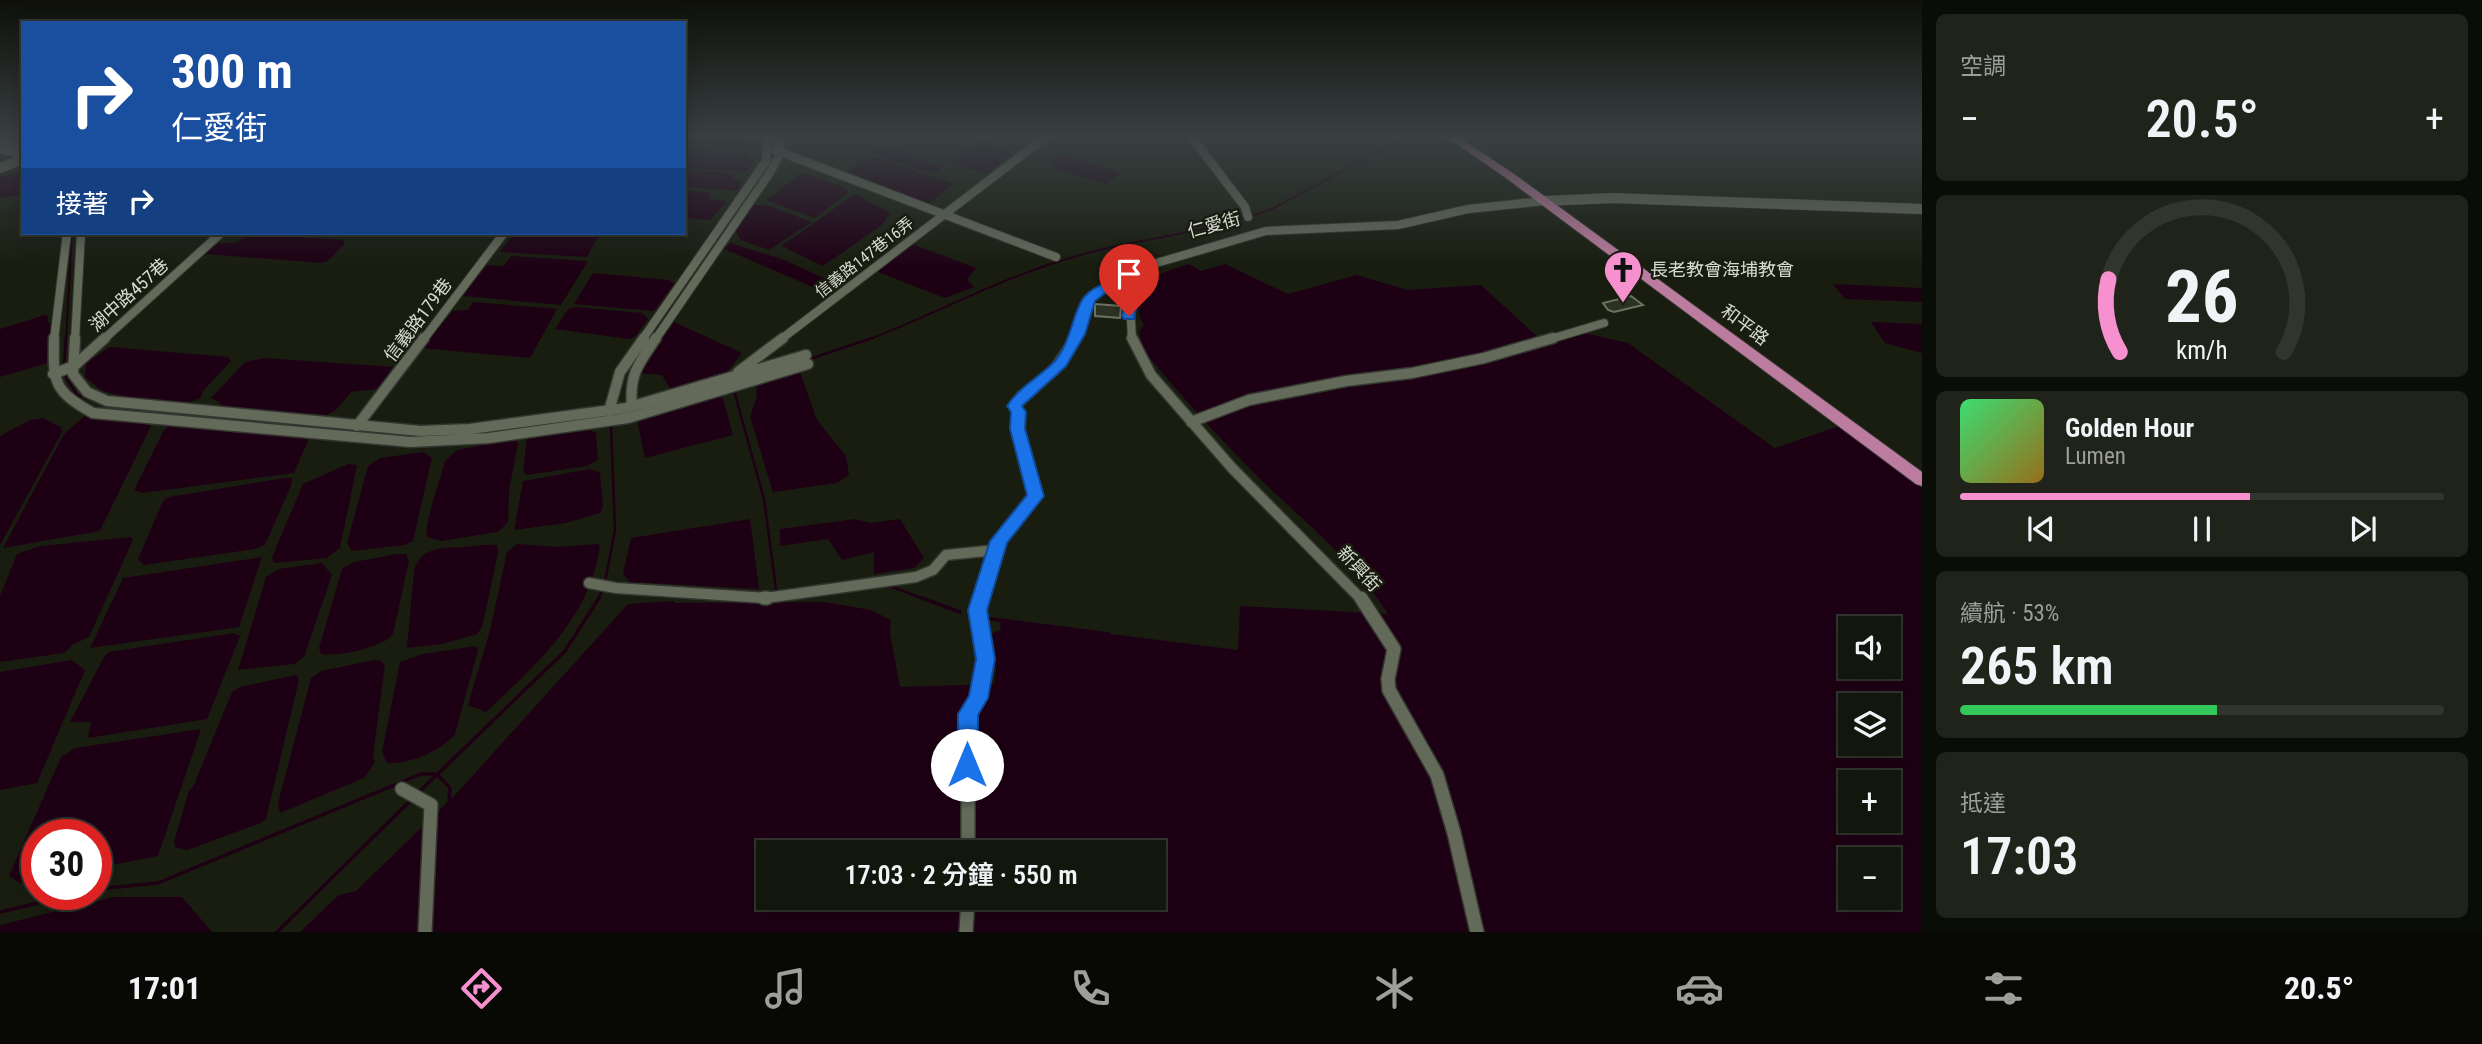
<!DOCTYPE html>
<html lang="zh-TW">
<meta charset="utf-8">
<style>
:root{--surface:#13160c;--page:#20231a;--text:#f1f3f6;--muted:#9d9f9d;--line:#32352d;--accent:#f690cf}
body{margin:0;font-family:"Roboto Condensed","Noto Sans TC",sans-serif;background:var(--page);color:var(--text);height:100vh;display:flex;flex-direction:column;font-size:26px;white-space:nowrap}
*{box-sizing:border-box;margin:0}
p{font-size:23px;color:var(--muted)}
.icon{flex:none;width:38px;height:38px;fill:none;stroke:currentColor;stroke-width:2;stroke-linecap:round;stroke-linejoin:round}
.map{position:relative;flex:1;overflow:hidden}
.side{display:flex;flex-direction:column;gap:14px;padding:14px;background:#0a0c07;width:560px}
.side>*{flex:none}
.guide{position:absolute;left:21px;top:21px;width:665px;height:214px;border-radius:0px;box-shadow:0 4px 18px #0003,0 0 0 2px var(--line);background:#1a4fa0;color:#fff;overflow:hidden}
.tools{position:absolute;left:1838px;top:616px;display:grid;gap:14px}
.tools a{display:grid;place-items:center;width:63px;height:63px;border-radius:0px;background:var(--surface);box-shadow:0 4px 18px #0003,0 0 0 2px var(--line);font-size:35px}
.speed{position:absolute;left:21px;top:819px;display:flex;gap:14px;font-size:35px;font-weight:700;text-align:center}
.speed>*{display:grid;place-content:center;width:91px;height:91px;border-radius:50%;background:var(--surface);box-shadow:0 4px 18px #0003,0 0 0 2px var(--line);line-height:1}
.speed .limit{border:10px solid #d22;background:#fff;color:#111}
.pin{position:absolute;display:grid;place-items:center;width:60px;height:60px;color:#fff;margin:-72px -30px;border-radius:50% 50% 50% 0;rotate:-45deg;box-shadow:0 0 7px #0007}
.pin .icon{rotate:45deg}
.me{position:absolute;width:77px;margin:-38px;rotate:0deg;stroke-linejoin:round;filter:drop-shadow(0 0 5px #0008)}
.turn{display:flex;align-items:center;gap:24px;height:147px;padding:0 35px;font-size:32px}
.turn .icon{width:91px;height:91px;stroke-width:2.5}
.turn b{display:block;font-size:49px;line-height:60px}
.then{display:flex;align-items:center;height:66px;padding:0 35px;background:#0003;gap:14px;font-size:26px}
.big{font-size:52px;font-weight:600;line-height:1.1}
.side .widget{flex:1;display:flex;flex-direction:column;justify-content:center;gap:10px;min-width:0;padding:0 24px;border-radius:10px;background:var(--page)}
.side .dial{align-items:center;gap:0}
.dial svg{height:182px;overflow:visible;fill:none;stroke:var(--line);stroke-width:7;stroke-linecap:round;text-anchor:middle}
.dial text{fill:var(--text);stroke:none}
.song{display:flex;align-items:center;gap:21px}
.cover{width:84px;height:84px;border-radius:10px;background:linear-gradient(135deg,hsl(140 70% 55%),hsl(40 70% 35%))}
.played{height:7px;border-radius:4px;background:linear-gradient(90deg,var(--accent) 60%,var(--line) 60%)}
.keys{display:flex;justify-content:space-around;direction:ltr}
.heat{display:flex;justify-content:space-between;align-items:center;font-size:38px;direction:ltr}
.charge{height:10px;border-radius:5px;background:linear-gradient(90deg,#34c759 53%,var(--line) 0)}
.trip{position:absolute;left:756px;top:840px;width:410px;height:70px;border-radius:0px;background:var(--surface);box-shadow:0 4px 18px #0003,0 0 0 2px var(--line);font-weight:600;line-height:70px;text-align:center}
.menu{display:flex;height:112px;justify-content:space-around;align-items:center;background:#080905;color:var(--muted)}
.menu .icon{width:49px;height:49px}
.menu .selected{color:var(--accent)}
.menu b{font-size:32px;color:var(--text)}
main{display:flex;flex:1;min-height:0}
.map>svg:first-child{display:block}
.water{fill:#1e0014;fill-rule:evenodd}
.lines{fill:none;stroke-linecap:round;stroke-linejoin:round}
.stream-far2{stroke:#1e0014;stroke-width:2}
.stream-far1{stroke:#1e0014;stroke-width:2.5}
.stream{stroke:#1e0014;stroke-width:3.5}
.building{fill:#2c3123;stroke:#6c7262;stroke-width:2}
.minor-far2-casing{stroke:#33362f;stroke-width:10}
.minor-far1-casing{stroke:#33362f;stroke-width:13}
.minor-casing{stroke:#33362f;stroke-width:16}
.tertiary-casing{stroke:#33362f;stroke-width:11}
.primary-casing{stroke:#33362f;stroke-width:2}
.minor-far2{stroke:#646a5a;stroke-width:8}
.minor-far1{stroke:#646a5a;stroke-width:10}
.minor{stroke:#646a5a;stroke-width:13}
.tertiary{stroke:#646a5a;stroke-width:10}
.primary{fill:#bc7c9f;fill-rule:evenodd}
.route{fill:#1a73e8;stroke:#114b97;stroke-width:2}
.labels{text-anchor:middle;stroke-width:5;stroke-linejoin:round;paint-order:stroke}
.far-street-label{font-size:16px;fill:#d8dbd2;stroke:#191d10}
.street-label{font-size:18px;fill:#d8dbd2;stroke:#191d10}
.poi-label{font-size:18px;fill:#d8dbd2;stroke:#191d10;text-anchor:start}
</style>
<main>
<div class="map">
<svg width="1922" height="932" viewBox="0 0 1922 932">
<rect width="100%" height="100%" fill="#191d10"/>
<!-- water -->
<path class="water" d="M 684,136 L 752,136 L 747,142 L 759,144 L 758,148 L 755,151 L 684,146 Z
M 981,142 L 992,144 L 1011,154 L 987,174 L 950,163 Z
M 884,146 L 943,168 L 931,174 L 871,153 Z
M 684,149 L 749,153 L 746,158 L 755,160 L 746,172 L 684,168 Z
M 1060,154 L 1120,173 L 1106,184 L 1058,170 L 1049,162 Z
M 871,156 L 954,184 L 928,204 L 847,172 Z
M 684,170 L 735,173 L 732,180 L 742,182 L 737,191 L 684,187 Z
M 23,171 L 23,194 L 0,198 L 0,177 Z
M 802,173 L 846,188 L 848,193 L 815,218 L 766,200 Z
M 684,190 L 711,192 L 709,199 L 727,201 L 710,220 L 684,218 Z
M 855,194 L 890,213 L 882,225 L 823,266 L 781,246 Z
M 752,205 L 766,205 L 812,222 L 769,250 L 741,240 L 735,230 Z
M 514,233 L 600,233 L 587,257 L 500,252 Z
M 250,234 L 343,240 L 345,243 L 328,261 L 321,263 L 205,254 L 218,243 L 235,243 Z
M 730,243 L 782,259 L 841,286 L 829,294 L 724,249 Z
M 912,244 L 976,268 L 967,279 L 974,287 L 945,298 L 878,272 Z
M 511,256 L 588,261 L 561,305 L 463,296 L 487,265 L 504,266 Z
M 1189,264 L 1201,271 L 1225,264 L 1288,294 L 1357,275 L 1407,290 L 1481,285 L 1542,341 L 1580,332 L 1628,343 L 1775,448 L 1839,426 L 1922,488 L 1922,932 L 300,932 L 339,895 L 356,891 L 456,794 L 628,604 L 674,601 L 674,603 L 824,602 L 871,610 L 891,620 L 890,632 L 900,687 L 994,684 L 996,670 L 989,635 L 1000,630 L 1001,620 L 1238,650 L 1240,606 L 1388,614 C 1358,565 1305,522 1263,482 C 1222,441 1181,396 1144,351 L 1139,332 L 1144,325 C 1139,318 1138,312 1139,303 C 1142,275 1166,272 1189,264 ZM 1850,628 L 1888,628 L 1888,667 L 1850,667 ZM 1850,705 L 1888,705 L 1888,744 L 1850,744 ZM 1850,782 L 1888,782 L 1888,821 L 1850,821 ZM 768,852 L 1153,852 L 1153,898 L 768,898 ZM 1850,859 L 1888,859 L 1888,898 L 1850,898 Z
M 593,273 L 669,280 L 674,284 L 654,311 L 574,304 Z
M 1833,284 L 1922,288 L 1922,302 L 1845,299 Z
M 473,302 L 557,309 L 530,358 L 421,348 L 453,311 L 468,310 Z
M 576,307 L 642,313 L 648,319 L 635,337 L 629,339 L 555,329 L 568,309 Z
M 45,315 L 48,316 L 48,323 L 51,323 L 48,363 L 0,377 L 0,329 Z
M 674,322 L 742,353 L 724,376 L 671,390 L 662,375 L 638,373 Z
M 1871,322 L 1922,324 L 1922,353 L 1885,343 Z
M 110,347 L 228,357 L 231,361 L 203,391 L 201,398 L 185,404 L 123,397 L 101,390 L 85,377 L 86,363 Z
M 265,358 L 393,367 L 377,389 L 351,392 L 336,410 L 327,415 L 220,407 L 220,402 L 211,398 L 245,362 Z
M 800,372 L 817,420 L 846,456 L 849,475 L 837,483 L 773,492 L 750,417 L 757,396 L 756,385 Z
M 709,397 L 723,398 L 733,435 L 645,458 L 637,420 Z
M 88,413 L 148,420 L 151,426 L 100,531 L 3,548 L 64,434 Z
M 43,418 L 61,427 L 62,432 L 0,545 L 0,436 L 30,420 Z
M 171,424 L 310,436 L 294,473 L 142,493 L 134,490 L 164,430 Z
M 586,428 L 596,433 L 598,460 L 587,466 L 527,475 L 523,472 L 527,437 Z
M 516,439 L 518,444 L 509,491 L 508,522 L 498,532 L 441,541 L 427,537 C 423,526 441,478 445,461 L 457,450 Z
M 424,452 L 432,458 L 413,541 L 405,545 L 352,551 L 347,543 L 368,466 L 380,458 Z
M 348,464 L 357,465 L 340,548 L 327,558 L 274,563 L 272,557 L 303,484 Z
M 590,469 L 600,473 L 603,507 L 600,513 L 566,523 L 514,530 L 523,481 Z
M 284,478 L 292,478 L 291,486 L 265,545 L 255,549 L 144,565 L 138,559 L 163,501 L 169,497 Z
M 750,519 L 759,589 L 630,582 L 623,574 L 631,538 Z
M 855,519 L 871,523 L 900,519 L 924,558 L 914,568 L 874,574 L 874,552 L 842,560 L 828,539 L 780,546 L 780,529 Z
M 131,537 L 133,540 L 89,637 L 74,644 L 64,653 L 0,662 L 0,596 L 17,554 L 40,546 Z
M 517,544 L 557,547 L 598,544 L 600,546 C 590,618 536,665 486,712 L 468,705 L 490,630 L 507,552 Z
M 497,545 L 498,553 L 482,627 L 477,634 L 442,644 L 407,648 L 414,571 C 420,546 444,548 464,547 C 475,546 486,544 497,545 Z
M 397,554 L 406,554 L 409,561 L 393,634 C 383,648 336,657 321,654 L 319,648 L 342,569 L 354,562 Z
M 262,557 L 239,627 L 90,648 L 123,578 Z
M 322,563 L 332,575 L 304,657 L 294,664 L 238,670 L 266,577 L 279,569 Z
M 234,633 L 240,636 L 207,719 L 88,738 L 91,722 L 70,722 L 104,657 L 109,652 Z
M 476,646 L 478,650 L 455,734 C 441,751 409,765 387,763 L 382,752 L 400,662 L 422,654 Z
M 72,660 L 85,670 L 37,783 L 0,790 L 0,672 Z
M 374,660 L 381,661 L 385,665 L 373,756 L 375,762 L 364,778 L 280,813 L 278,803 L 311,678 L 321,671 Z
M 296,675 L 299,680 L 266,819 L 261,823 L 187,850 L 175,847 L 174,842 L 189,790 L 193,787 L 232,692 L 240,687 Z
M 201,729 L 158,856 L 96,868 L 96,835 L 37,835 L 37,880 L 20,883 L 9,876 L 61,757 L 75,748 Z
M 114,897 L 182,897 L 212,932 L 0,932 L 0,925 Z"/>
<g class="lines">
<!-- stream-far2 -->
<path class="stream-far2" d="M 6,146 L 23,150
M 1251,216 L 1272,209 L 1407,136
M 709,251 L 773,158 L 772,136
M 66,340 L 72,233
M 867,340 C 938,313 1004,276 1077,256 C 1132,240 1190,235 1245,218"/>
<!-- stream-far1 -->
<path class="stream-far1" d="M 807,360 L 872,338
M 64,367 L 66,338
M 64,374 L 77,395 L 93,400
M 734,391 L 764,499 L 776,589
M 123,408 L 371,432
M 605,582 L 615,530 L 611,425
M 887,585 L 927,600
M 598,600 L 603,588"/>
<!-- stream -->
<path class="stream" d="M 922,598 L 960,612
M 984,618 L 1109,634
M 419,792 L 565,651 L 599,598
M 96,889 L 158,883 L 421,774 L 437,774 L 450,788 L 449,801
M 0,912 L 75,894
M 277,932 L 412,799"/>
</g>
<!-- building -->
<path class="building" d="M 1631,296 L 1643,305 L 1614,312 L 1608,310 L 1603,303 Z
M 1095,304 L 1121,306 L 1120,318 L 1095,316 Z"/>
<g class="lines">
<!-- minor-far2 casing -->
<g class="minor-far2-casing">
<path id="minor-far2" d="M 1191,136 L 1245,207 L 1248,217
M 0,141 L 23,146
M 0,149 L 23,155
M 775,150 L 1056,257
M 54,340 L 67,233
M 75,340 L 81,233
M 103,340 L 221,233
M 423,340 L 504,233
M 642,340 L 766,161 L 768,136
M 655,340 L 769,174 L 779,156 L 779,136
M 780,340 L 1047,136
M 1075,340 L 1089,299 L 1099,291 L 1135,278 L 1153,264 L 1266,231 L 1398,225 L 1468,209 L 1544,201
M 1132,340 L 1130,300 L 1135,278
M 1547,340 L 1604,323"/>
</g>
<!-- minor-far1 casing -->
<g class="minor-far1-casing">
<path id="minor-far1" d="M 54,338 C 53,382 53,391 93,413 L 411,442 L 489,438 L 628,418 L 808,364
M 75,338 L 73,374 L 87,392 L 107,401 L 420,431 L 470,429 L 626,408 L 806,355
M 1132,338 L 1151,375 L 1232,468 L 1362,600
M 738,372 L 783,338
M 53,374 L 74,366 L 105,338
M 632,406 C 629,374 639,363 656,338
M 609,411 L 620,372 L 644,338
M 1191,422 L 1249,400 L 1346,381 L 1412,373 L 1484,358 L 1553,338
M 357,426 L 424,338
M 589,583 L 616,588 L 766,598 L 916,577 L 933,570 L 946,555 L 996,550
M 981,600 L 999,541 L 1035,496 L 1018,429 L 1019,412 L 1015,406 L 1020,398 L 1054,370 L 1076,338"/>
</g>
<!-- minor casing -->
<g class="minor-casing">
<path id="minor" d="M 764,598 L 767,598
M 1361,598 L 1394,649 L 1388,679 L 1389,690 L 1437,775 L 1454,833 L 1477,932
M 402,789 L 431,805 L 425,932
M 968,852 L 968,714 C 978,698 985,680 985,660 C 985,639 975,619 981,598
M 966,932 L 968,898"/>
</g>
<!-- tertiary casing -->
<g class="tertiary-casing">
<path id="tertiary" d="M 0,168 L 23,159
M 1544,201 L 1613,198 L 1922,209"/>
</g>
<!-- primary casing -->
<g class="primary-casing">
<path id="primary" d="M 1445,136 L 1457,136 L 1514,174 L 1922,472 L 1922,486 L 1916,484 L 1506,178 Z"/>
</g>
<!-- minor-far2 -->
<use href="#minor-far2" class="minor-far2"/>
<!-- minor-far1 -->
<use href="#minor-far1" class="minor-far1"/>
<!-- minor -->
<use href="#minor" class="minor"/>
<!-- tertiary -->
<use href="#tertiary" class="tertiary"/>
<!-- primary -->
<use href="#primary" class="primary"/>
</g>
<!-- sky -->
<linearGradient id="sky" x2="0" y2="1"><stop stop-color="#0e1009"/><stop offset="0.51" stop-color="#384042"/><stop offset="1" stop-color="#384042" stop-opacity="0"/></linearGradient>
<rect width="1922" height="267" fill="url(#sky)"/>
<!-- route -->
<path class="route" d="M 1135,274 L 1142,278 L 1134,319 L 1124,319 L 1122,316 L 1128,286 L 1104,294 L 1095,301 L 1085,334 L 1066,366 L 1022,406 L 1026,412 L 1025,429 L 1044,496 L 1007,543 L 987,610 L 995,659 L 988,698 L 978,715 L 978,765 L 975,771 L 967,774 L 960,771 L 957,765 L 958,714 L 969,696 L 976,659 L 968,610 L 990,541 L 1027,495 L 1010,429 L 1011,412 L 1007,406 C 1019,387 1040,377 1055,361 C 1071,343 1074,307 1085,296 C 1096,284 1120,278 1135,274 Z"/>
<!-- icons -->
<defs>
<g id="church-pin" transform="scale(2.0125)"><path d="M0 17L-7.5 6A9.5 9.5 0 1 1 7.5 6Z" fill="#f690cf" stroke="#191d10"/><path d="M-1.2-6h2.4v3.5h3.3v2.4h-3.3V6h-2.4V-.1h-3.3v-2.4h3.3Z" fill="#111"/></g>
</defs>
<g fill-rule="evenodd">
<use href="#church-pin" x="1623" y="270"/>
</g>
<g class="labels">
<!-- far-street labels -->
<g class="far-street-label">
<text transform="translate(864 257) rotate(-38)" y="6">信義路147巷16弄</text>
</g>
<!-- street labels -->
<g class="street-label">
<text transform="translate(1214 225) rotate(-15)" y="6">仁愛街</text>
<text transform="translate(129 295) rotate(-42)" y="6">湖中路457巷</text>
<text transform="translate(418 320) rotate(-53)" y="6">信義路179巷</text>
<text transform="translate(1745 325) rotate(37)" y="6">和平路</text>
<text transform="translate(1359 569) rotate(47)" y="6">新興街</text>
</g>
<!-- poi labels -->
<g class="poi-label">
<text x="1650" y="276">長老教會海埔教會</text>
</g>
</g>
</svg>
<div class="tools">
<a><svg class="icon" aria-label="sound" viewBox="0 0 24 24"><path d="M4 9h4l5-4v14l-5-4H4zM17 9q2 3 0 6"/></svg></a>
<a><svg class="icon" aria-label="layers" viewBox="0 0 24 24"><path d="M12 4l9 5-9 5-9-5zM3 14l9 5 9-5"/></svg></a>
<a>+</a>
<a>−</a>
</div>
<div class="speed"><div class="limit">30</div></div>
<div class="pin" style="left:1129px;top:316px;background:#d93025"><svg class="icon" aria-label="arrive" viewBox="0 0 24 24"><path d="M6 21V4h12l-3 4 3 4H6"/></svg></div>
<svg class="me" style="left:967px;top:765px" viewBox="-20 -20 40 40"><circle r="19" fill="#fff"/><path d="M0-13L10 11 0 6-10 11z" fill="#1a73e8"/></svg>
<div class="trip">17:03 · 2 分鐘 · 550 m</div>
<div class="guide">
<div class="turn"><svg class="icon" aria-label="right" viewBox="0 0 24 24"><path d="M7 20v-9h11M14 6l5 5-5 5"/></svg><div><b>300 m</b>仁愛街</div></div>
<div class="then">接著<svg class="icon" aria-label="right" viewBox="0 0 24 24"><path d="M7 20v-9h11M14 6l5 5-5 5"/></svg></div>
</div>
</div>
<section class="side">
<div class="widget"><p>空調</p>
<div class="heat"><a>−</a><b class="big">20.5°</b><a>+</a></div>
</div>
<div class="widget dial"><svg viewBox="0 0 100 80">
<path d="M14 69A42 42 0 1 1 86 69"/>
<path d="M14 69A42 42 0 0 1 9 37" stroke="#f690cf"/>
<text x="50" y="56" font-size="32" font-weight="700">26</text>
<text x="50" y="72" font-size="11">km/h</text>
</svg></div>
<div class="widget">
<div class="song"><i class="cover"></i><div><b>Golden Hour</b><p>Lumen</p></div></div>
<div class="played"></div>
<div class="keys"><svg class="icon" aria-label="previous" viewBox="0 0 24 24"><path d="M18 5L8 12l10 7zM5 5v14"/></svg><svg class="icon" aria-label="pause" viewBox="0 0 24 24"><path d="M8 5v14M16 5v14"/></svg><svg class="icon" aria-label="next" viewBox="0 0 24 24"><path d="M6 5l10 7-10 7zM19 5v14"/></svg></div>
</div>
<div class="widget"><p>續航 · 53%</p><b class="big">265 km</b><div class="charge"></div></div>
<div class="widget"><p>抵達</p><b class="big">17:03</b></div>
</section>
</main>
<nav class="menu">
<b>17:01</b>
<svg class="icon selected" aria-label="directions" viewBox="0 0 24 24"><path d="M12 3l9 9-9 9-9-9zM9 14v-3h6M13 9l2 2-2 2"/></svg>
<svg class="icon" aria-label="music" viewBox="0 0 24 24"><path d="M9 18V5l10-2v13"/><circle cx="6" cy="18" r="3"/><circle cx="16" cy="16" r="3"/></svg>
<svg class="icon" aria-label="phone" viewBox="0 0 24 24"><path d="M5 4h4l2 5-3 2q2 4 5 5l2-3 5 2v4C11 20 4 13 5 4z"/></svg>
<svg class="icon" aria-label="climate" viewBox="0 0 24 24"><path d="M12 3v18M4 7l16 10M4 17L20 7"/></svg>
<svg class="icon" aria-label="car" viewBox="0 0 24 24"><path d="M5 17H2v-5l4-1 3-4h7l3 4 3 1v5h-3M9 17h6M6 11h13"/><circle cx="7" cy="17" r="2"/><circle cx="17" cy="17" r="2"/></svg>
<svg class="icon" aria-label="filters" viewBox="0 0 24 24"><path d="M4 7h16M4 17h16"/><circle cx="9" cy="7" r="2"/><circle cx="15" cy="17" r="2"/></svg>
<b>20.5°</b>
</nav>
